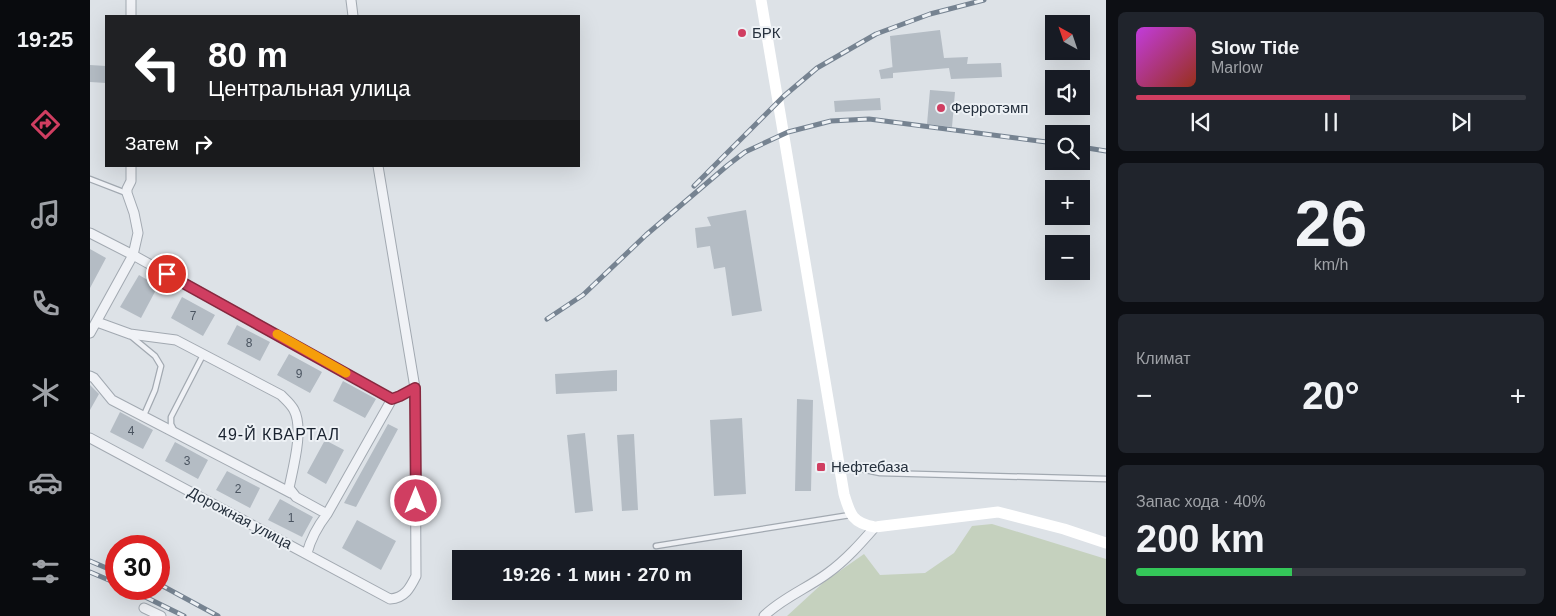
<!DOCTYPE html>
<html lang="ru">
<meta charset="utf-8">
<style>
:root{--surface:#171b24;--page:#20242c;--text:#f1f3f6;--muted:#9ea1a6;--line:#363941;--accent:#d03e61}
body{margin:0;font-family:Arial,sans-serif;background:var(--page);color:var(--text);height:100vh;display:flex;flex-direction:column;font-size:19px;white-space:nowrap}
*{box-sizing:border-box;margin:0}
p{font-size:16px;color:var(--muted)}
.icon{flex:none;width:28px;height:28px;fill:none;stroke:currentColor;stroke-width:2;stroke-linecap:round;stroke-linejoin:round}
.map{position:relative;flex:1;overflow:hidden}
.details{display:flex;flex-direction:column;gap:12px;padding:12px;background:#0d0f14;width:450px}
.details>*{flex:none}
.top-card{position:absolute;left:15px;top:15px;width:475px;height:152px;border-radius:0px;box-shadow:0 5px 20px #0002;background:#202124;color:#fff;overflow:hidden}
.needle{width:32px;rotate:320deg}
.fabs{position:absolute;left:955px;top:15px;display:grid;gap:10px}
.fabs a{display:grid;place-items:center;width:45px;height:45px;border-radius:0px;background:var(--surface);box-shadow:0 5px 20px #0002;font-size:25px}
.speed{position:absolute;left:15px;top:535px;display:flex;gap:10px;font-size:25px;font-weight:700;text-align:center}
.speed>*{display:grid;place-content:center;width:65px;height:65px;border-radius:50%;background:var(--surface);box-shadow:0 5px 20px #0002;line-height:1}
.speed .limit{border:8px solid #d22;background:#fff;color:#111}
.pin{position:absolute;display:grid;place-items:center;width:42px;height:42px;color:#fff;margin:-21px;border:2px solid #fff;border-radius:50%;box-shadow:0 1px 5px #0007}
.me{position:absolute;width:55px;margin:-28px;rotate:0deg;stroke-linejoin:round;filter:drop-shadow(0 0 4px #0008)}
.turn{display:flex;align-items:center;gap:18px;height:105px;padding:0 20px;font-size:22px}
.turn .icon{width:65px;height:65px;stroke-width:2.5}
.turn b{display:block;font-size:35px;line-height:42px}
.then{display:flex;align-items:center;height:48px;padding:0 20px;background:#0003;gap:10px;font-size:19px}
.big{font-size:38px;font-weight:700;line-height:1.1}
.details .tile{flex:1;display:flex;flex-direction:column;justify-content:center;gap:8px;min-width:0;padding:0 18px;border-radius:8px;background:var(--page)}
.details .dial{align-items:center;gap:0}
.dial b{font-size:65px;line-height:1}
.song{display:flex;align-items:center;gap:15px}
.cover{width:60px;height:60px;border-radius:8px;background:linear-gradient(135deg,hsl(290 70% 55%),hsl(10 70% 35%))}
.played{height:5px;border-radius:2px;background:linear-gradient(90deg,var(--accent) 55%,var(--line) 55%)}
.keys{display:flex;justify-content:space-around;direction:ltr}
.heat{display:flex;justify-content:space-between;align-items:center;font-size:28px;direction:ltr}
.charge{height:8px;border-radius:4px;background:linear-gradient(90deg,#34c759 40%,var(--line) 0)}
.trip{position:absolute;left:362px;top:550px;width:290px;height:50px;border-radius:0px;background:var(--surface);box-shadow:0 5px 20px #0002;font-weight:700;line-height:50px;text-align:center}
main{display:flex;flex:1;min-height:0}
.menu{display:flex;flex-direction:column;width:90px;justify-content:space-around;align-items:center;background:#090b0e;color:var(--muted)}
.menu .icon{width:35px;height:35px}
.menu .current{color:var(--accent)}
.menu b{font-size:22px;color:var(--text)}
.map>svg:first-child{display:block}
.green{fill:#c5d1be}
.building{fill:#b4bcc4}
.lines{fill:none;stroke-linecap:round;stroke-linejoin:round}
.lane-casing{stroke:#a2a9b1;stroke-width:7}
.street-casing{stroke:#a2a9b1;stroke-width:11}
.lane{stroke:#f0f2f6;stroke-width:4.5}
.street{stroke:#f0f2f6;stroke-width:9}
.secondary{stroke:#fff;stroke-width:11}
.rail-casing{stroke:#768391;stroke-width:5}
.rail{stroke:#edf1f5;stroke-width:3;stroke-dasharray:9;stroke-linecap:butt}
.route-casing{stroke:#87283f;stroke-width:12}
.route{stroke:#d03e61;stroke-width:9}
.slow{stroke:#f59e0b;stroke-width:9}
.poi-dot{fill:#d03e61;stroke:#edf1f5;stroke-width:2}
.labels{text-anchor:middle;stroke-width:4;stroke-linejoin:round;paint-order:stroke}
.number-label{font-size:12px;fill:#4a5460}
.poi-label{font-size:15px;fill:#26313e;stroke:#edf1f5;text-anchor:start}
.street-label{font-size:15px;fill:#26313e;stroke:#edf1f5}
.neighbourhood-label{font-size:16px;letter-spacing:1px;fill:#19222f;stroke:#edf1f5}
</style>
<main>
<nav class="menu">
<b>19:25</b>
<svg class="icon current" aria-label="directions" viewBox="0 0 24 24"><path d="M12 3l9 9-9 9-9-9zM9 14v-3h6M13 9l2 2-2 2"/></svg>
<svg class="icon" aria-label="music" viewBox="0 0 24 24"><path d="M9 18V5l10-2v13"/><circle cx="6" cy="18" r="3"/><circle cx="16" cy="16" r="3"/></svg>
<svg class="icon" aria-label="phone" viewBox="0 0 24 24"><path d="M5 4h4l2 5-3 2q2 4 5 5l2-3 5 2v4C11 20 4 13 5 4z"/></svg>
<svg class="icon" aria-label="climate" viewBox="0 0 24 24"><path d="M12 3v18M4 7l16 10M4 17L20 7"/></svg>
<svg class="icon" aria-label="car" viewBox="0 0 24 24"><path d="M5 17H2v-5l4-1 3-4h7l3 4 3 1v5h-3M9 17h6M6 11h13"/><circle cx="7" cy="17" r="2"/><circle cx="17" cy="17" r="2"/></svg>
<svg class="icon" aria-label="filters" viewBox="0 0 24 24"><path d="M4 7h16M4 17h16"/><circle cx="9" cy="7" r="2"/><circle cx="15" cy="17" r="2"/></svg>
</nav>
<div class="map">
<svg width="1016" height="616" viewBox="0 0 1016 616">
<rect width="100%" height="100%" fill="#dde2e7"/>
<!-- green -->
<path class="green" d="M 902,524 L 1016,559 L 1016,616 L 697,616 L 734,582 L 774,554 L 790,575 L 835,573 L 864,553 L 882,526 Z"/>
<!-- building -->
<path class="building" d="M 850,30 L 854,58 L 878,57 L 877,64 L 911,63 L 912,77 L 861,79 L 859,68 L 803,73 L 800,36 Z
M 0,65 L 16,66 L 16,83 L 0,82 Z
M 803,67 L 803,78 L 791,79 L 789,70 Z
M 840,90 L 865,92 L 862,127 L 837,124 Z
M 790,98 L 791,110 L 745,112 L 744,101 Z
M 656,210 L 672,311 L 642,316 L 635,267 L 624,269 L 620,246 L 607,248 L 605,228 L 621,226 L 617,217 Z
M 0,249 L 16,258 L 0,288 Z
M 49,275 L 68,286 L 51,318 L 30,307 Z
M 92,297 L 125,315 L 113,336 L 81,318 Z
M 147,325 L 180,342 L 170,361 L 137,344 Z
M 199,354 L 232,372 L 220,393 L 187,375 Z
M 527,370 L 527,391 L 466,394 L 465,374 Z
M 253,381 L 286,399 L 275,418 L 243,401 Z
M 0,385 L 9,394 L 0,410 Z
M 707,399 L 723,400 L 721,491 L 705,491 Z
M 30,412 L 63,430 L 53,449 L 20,432 Z
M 652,418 L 656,494 L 624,496 L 620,420 Z
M 298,424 L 308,429 L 266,507 L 254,503 Z
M 495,433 L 503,511 L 485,513 L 477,435 Z
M 544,434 L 548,510 L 532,511 L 527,435 Z
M 235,440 L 254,450 L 236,484 L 217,473 Z
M 85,442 L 118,460 L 108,479 L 75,461 Z
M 137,471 L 170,488 L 160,508 L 126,490 Z
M 190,499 L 223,517 L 212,537 L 178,520 Z
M 267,520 L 306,541 L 291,570 L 252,548 Z"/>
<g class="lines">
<!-- lane casing -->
<g class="lane-casing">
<path id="lane" d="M 0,179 L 36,193
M 42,337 L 65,356 L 71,366 L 65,390 L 54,415
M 84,430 L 81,424 L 81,417 L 113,355
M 751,465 L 790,473 L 1016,479
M 566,546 L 760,515"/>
</g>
<!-- street casing -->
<g class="street-casing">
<path id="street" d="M 261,0 L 263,16
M 41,16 L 41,0
M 0,233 L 43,255 L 302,399 L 310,396 L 325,388
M 7,322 L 40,334 L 86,340 L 191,395 C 196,400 201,404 204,410 C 214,429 203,468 199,488 L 206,497 L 237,514
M 0,333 L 43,255 L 48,233 L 44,213 L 37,193 L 37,189 L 41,181 L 41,166
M 0,376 L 4,378 L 22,400 L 201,493
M 0,438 L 300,599 C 315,598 320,588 326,576 L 325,388 L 288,166
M 217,553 C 221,538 227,527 237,514 L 302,399
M 54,608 L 71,616
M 674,616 C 692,598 718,588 738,573 C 756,560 771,543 785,527"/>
</g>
<!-- lane -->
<use href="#lane" class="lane"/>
<!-- street -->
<use href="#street" class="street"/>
<!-- secondary -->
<path class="secondary" d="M 671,0 L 754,494 C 760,514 762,523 785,527 L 908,512 L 974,529 L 1016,543"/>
<!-- rail casing -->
<g class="rail-casing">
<path id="rail" d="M 991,147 L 1016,151
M 604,186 L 694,96 L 727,68 L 786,34 L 840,14 L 894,0
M 457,319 L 493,295 L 556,235 L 638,165 L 655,152 L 698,132 L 741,121 L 779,119 L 964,143
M 0,561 L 26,572
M 0,572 L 26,583
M 69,584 L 128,616
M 39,589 L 94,616"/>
</g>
<!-- rail -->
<use href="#rail" class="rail"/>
</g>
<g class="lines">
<!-- route casing -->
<g class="route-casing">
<path id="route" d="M 77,274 L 302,399 L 310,396 L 325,388 L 326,501"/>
</g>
<!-- route -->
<use href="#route" class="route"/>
<!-- slow -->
<path class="slow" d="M 187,334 L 256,373"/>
</g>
<!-- markers -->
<g class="poi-dot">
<circle cx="652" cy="33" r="5"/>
<circle cx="851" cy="108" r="5"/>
<rect x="726" y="462" width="10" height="10" rx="2.5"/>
</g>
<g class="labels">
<!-- number labels -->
<g class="number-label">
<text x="103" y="320">7</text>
<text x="159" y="347">8</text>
<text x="209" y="378">9</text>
<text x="41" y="435">4</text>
<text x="97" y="465">3</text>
<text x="148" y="493">2</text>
<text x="201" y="522">1</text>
</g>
<!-- poi labels -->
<g class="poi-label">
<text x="662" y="38">БРК</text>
<text x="861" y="113">Ферротэмп</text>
<text x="741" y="472">Нефтебаза</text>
</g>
<!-- street labels -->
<g class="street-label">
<text transform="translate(150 518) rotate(28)" y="5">Дорожная улица</text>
</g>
<!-- neighbourhood labels -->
<g class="neighbourhood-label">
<text x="189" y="440">49-Й КВАРТАЛ</text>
</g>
</g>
</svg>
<div class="fabs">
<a><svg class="needle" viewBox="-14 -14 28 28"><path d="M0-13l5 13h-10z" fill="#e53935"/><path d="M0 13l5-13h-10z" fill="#9ea1a6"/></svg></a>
<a><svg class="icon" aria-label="sound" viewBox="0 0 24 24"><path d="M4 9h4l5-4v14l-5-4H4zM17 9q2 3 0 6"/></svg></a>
<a><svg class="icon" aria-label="search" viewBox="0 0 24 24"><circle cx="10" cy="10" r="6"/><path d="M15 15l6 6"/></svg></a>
<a>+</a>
<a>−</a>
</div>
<div class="speed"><div class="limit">30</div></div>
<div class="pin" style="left:77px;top:274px;background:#d93025"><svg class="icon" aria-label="arrive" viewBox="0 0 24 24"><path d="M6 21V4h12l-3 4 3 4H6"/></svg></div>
<svg class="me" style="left:326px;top:501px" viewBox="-20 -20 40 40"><circle r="17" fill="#d03e61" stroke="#fff" stroke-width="3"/><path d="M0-11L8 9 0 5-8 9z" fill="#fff"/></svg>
<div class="trip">19:26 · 1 мин · 270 m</div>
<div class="top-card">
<div class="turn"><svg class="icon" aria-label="left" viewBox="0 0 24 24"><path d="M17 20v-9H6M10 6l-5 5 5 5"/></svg><div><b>80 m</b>Центральная улица</div></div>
<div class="then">Затем<svg class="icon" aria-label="right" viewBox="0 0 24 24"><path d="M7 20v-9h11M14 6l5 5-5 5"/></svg></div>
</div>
</div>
<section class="details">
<div class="tile">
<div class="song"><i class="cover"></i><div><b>Slow Tide</b><p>Marlow</p></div></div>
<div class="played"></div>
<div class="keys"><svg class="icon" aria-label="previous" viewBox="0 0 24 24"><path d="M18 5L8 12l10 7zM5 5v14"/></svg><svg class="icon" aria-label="pause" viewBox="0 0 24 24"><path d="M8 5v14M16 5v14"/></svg><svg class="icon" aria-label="next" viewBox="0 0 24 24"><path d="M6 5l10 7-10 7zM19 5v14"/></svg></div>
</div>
<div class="tile dial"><b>26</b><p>km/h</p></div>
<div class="tile"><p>Климат</p>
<div class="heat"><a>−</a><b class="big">20°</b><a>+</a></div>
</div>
<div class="tile"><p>Запас хода · 40%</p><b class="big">200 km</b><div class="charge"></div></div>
</section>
</main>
